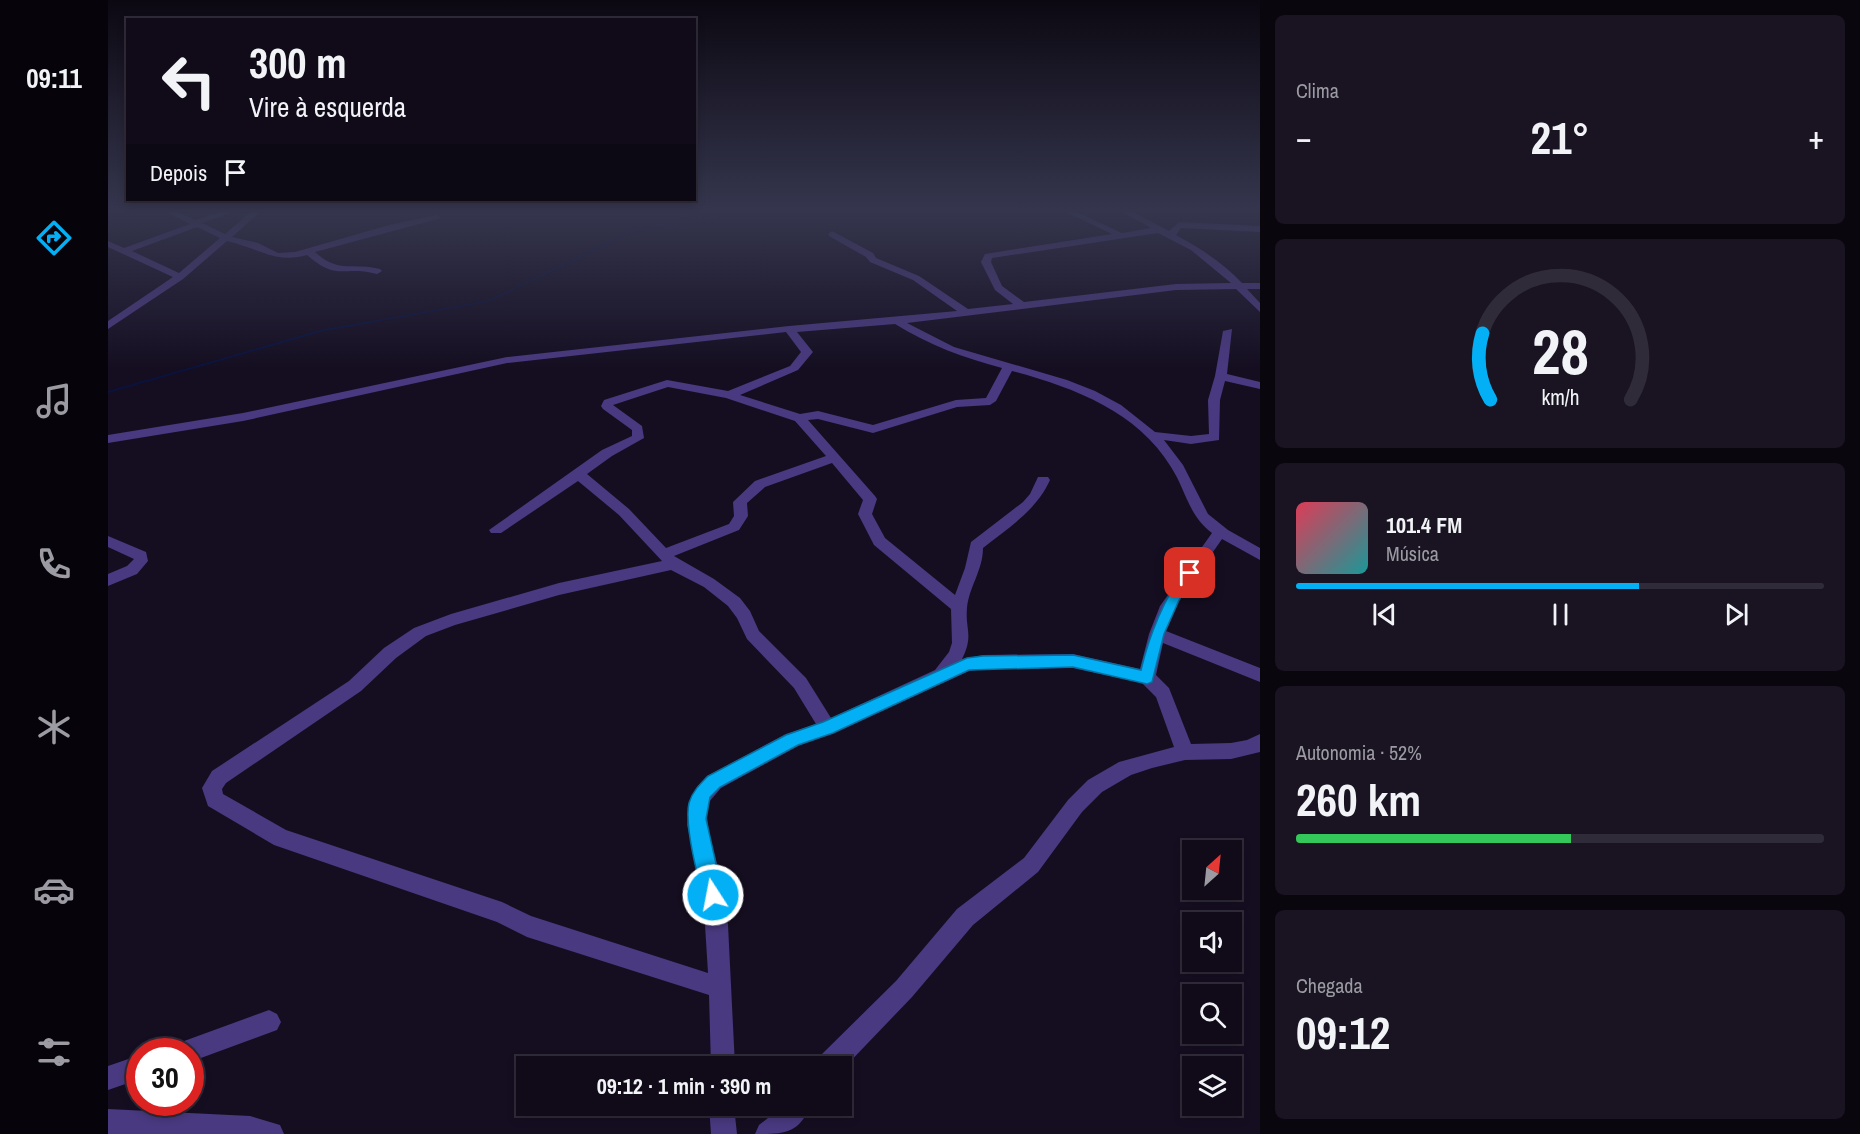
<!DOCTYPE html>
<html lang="pt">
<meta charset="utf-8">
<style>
:root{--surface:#100a19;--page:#191322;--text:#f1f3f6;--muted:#9c9aa2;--line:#302b38;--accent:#04b0f5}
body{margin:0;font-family:"Archivo Narrow",sans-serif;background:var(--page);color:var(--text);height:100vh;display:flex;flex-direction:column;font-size:22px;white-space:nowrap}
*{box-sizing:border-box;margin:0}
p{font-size:20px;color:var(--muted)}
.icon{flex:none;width:33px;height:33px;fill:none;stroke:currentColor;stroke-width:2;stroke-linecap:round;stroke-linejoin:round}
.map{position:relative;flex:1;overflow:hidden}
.panel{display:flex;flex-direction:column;gap:15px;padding:15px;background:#09060e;width:600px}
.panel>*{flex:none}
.banner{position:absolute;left:18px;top:18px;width:570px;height:183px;border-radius:0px;box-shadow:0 3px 9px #0003,0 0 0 2px var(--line);background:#100a19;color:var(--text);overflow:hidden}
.needle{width:39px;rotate:27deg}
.controls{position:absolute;left:1074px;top:840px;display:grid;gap:12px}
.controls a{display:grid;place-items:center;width:60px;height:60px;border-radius:0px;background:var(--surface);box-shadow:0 3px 9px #0003,0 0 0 2px var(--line);font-size:30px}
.speed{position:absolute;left:18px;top:1038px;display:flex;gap:12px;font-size:30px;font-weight:700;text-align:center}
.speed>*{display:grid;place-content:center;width:78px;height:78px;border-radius:50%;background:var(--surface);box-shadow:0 3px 9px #0003,0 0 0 2px var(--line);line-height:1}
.speed .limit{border:9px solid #d22;background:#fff;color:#111}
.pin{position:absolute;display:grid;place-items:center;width:51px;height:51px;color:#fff;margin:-26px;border-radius:12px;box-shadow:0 3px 9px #0006}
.me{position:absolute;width:66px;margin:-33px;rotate:349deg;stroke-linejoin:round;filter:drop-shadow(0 0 4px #0008)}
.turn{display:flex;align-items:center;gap:21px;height:126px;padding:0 24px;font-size:27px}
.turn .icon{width:78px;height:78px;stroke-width:2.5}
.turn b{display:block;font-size:42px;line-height:51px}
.then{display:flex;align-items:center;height:57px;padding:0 24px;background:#0003;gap:12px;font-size:22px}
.big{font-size:45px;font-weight:700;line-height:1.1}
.panel .card{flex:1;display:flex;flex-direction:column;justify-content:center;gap:9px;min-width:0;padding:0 21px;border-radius:9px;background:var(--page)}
.panel .dial{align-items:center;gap:0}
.dial svg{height:156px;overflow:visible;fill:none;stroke:var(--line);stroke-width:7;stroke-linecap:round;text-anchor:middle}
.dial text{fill:var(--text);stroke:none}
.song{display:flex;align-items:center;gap:18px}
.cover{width:72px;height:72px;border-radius:9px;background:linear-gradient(135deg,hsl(350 70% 55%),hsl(180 70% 35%))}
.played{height:6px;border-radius:3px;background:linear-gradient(90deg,var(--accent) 65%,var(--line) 65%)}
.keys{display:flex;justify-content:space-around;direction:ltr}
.heat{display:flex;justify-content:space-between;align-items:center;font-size:33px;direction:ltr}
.charge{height:9px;border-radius:4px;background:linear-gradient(90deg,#34c759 52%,var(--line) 0)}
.trip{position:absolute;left:408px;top:1056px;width:336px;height:60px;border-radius:0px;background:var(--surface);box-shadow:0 3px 9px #0003,0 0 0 2px var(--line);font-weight:700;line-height:60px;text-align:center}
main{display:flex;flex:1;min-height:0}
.menu{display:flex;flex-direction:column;width:108px;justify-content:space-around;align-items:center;background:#06040a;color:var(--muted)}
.menu .icon{width:42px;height:42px}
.menu .on{color:var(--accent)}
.menu b{font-size:27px;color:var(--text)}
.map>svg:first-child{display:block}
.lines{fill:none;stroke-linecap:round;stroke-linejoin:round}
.stream-far1{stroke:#0a133e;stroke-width:1.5}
.stream{stroke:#0a133e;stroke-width:2}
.minor{fill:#493980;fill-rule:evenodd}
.route{fill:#04b0f5;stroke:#03729f;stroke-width:1.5}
</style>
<main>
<nav class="menu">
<b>09:11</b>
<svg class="icon on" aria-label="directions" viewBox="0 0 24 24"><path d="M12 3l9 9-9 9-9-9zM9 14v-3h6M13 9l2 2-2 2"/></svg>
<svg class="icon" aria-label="music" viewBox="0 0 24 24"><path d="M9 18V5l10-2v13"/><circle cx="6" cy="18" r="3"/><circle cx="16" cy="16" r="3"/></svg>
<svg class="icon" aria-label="phone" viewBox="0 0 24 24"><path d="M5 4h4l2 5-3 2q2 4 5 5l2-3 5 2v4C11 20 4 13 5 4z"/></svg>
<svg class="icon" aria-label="climate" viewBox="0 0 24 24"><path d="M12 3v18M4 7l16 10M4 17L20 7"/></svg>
<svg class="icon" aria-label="car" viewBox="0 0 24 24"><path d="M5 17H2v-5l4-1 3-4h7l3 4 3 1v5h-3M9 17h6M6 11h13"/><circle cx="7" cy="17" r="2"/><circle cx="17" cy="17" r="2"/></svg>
<svg class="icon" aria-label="filters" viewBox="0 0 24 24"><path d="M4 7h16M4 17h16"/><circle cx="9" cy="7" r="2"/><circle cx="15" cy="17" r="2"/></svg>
</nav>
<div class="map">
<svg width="1152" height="1134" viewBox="0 0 1152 1134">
<rect width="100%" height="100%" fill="#150e21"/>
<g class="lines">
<!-- stream-far1 -->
<path class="stream-far1" d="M 256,323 L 381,301 L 521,233 L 607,217 L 616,210"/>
<!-- stream -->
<path class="stream" d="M 0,392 L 216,330 L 264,322"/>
<!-- minor -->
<path class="minor" d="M 55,210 L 65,210 L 87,220 L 118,210 L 130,210 L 94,223 L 117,234 L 145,210 L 154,210 L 124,237 L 150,243 L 170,253 L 187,252 L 281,225 L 329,215 L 333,218 L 207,252 C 231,274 244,262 272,269 L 274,271 L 269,274 C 235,265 230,282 199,255 C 167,264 150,248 119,241 L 75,279 L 0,329 L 0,321 L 65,277 L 0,247 L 0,241 L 16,248 L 82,224 ZM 89,227 L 112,238 L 71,273 L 24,251 Z
M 954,210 L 964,210 L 1014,233 L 1043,228 L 1011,210 L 1021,210 L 1061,231 L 1071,222 L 1152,226 L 1152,232 L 1073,228 L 1068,235 C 1092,248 1115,263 1134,283 L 1152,283 L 1152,289 L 1139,289 L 1152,303 L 1152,312 L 1128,289 L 1068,290 L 799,323 L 846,347 L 959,380 L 987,391 L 1013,405 L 1047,432 L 1083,436 L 1101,434 L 1100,400 L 1107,376 L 1115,331 L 1124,329 L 1119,374 L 1152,382 L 1152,389 L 1117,381 L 1112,400 L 1111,440 L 1083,444 L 1056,440 L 1075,465 L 1100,514 L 1120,530 L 1152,548 L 1152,560 L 1114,539 L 1071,601 L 1058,631 L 1152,668 L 1152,682 L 1055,643 L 1048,675 L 1061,688 L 1083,744 L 1123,743 L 1139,740 L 1152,734 L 1152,752 L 1123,759 L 1077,760 L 1044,768 L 1023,775 L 994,792 L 974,812 L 930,872 L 865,925 L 804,997 L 734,1070 L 734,1066 L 708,1066 L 711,1057 L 788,981 L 849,909 L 916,858 L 960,800 L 980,780 L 1011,762 L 1066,747 L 1048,697 L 1034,683 L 965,668 L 875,669 L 861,671 L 726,733 L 690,746 L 613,788 L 601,802 L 599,817 L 602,839 L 614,881 L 620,925 L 627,1066 L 603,1066 L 601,995 L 419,937 L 389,922 L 166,845 L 100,806 L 94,788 L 104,771 L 241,681 L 276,648 L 306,628 L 343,614 L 451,583 L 554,561 L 511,515 L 470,481 L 393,533 L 383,533 L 381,530 L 494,450 L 524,436 L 524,430 L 495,409 L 493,406 L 496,400 L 559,380 L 620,391 L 682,366 L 693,352 L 678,332 L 399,363 L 135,421 L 0,443 L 0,435 L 135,413 L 399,357 L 681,326 L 849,311 L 805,280 L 762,262 L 758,257 L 721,236 L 720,234 L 724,231 L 765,253 L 768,258 L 811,276 L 860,309 L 905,304 L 887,290 L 873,262 L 877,254 L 1004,234 ZM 1050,233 L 1083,250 L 1123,283 L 1068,284 L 916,302 L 894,286 L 883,262 L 884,258 ZM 787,324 C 821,345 856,358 894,368 L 878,398 L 848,400 L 765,425 L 710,411 L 692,414 L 632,395 L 690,370 L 705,352 L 689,332 ZM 904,371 C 964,387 1029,411 1063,467 C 1078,490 1080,515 1104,533 L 1052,606 L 1041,634 L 1032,669 L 965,654 L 875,655 L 854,659 C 866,635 857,630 859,608 C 861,587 875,570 875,548 C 901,527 928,511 942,480 L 940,477 L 930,477 L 922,494 L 915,502 L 863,542 L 857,568 L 847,595 L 777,538 L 764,514 L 769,499 L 767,496 L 700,420 L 710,419 L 765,433 L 849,407 L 882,405 L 888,401 ZM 560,387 L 618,398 L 687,421 L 718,456 L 647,481 L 625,502 L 626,516 L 621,524 L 558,548 L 521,509 L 479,474 L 504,456 L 536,438 L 534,426 L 505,405 ZM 724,463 L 755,500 L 750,514 L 766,545 L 843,609 L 844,643 L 841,652 L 827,670 L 723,718 L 698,678 L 651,631 L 642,611 L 632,598 L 606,579 L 566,556 L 631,530 L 640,516 L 639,503 L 657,487 ZM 563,570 L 596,587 L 620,606 L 629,618 L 639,639 L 686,688 L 708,724 L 678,734 L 599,776 L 589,787 L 582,802 L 579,825 L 595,893 L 600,973 L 423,916 L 394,902 L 178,830 L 115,794 L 114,789 L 118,783 L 253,691 L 288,658 L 318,636 L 347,625 L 451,595 Z
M 0,536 L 38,552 L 40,561 L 29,574 L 0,586 L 0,574 L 19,566 L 26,559 L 0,547 Z
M 161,1010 L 169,1014 L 173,1022 L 169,1030 L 82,1062 L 82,1052 L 64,1052 L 68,1044 Z
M 32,1055 L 32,1079 L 0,1090 L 0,1066 Z
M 601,1106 L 626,1106 L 629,1134 L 603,1134 Z
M 675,1106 L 703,1106 C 689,1134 678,1134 647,1134 L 651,1125 Z
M 0,1109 L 142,1116 L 172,1125 L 176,1134 L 0,1134 Z"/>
</g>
<!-- sky -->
<linearGradient id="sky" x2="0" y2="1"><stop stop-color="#0c0812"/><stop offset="0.57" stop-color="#35364e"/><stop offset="1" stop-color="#35364e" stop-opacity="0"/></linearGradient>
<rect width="1152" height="369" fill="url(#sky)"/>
<!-- route -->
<path class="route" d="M 1082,568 L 1089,573 L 1071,600 L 1056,634 L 1044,682 L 1039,684 L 965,667 L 861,670 L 725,733 L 690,745 L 612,787 L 602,797 L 598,819 L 615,895 L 612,902 L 605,905 L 598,902 C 590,882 576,824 581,803 C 584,792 592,784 600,776 L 678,735 L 715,722 L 859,658 L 875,656 L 965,655 L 1033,670 C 1042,632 1055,601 1077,569 Z"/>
</svg>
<div class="controls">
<a><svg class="needle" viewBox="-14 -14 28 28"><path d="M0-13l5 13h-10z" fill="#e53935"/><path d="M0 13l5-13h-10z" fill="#9c9aa2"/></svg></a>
<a><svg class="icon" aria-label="sound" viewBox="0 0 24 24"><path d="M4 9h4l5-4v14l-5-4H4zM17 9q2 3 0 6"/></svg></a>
<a><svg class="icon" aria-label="search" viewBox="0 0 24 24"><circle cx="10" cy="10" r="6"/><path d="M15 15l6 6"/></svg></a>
<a><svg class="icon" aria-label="layers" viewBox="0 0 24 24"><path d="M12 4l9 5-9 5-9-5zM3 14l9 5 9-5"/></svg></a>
</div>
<div class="speed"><div class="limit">30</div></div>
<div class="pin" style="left:1082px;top:573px;background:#d93025"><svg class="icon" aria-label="arrive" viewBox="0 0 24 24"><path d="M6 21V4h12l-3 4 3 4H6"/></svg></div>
<svg class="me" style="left:605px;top:895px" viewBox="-20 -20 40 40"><circle r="17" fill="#04b0f5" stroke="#fff" stroke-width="3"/><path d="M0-11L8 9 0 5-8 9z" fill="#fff"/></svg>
<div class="trip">09:12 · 1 min · 390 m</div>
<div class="banner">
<div class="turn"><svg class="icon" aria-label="left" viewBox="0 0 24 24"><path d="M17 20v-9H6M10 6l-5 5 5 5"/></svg><div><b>300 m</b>Vire à esquerda</div></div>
<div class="then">Depois<svg class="icon" aria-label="arrive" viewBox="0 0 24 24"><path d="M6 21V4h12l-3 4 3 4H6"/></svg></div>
</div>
</div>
<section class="panel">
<div class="card"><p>Clima</p>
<div class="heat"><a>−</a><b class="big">21°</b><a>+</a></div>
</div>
<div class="card dial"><svg viewBox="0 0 100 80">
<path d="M14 69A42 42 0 1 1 86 69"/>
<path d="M14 69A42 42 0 0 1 10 35" stroke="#04b0f5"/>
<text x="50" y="56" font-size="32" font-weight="700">28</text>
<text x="50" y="72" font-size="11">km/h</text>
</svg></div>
<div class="card">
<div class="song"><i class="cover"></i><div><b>101.4 FM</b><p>Música</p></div></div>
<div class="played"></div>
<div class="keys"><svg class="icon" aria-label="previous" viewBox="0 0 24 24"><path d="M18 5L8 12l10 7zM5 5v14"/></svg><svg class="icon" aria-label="pause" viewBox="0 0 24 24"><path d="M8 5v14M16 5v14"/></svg><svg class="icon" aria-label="next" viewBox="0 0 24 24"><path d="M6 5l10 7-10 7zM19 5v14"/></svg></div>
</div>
<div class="card"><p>Autonomia · 52%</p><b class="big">260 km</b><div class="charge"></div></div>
<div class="card"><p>Chegada</p><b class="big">09:12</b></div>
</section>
</main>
